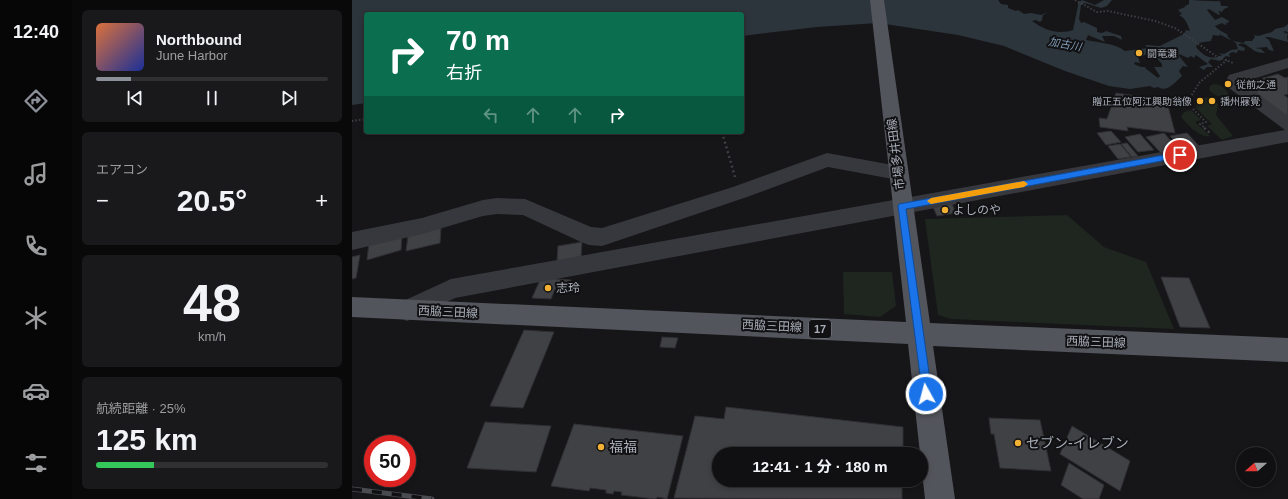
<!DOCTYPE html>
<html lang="ja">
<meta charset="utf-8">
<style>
:root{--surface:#101012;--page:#19191b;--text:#f1f3f6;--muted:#9c9d9f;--line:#303032;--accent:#8c9099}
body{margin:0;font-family:Helvetica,"Noto Sans JP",sans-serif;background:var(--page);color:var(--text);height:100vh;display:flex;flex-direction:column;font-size:15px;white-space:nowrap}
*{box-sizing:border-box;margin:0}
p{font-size:13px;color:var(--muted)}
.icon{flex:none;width:22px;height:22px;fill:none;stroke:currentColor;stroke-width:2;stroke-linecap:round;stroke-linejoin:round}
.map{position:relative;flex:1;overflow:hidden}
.panel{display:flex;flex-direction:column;gap:10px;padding:10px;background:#09090a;width:280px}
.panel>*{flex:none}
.banner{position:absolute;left:12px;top:12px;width:380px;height:122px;border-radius:4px;box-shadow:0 2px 6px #0003,0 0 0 1px var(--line);background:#0b6e4f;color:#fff;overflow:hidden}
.needle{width:26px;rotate:249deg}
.buttons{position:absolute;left:884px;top:447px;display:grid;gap:8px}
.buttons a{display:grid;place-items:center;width:40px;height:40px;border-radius:50%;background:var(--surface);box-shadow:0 2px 6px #0003,0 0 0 1px var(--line);font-size:20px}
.speed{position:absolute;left:12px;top:435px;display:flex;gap:8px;font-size:20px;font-weight:700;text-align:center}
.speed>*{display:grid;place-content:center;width:52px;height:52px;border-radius:50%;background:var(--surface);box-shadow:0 2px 6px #0003,0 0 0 1px var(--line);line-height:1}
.speed .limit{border:6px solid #d22;background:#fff;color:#111}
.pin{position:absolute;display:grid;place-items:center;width:34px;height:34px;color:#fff;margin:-17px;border:2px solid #fff;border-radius:50%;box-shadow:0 1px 4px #0007}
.me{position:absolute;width:44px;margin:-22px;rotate:353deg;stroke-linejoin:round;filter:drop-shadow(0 0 3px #0008)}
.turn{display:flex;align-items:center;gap:14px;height:84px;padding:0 16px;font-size:18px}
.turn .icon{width:52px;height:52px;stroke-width:2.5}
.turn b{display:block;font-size:28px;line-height:34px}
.lanes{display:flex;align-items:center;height:38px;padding:0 16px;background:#0003;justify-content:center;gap:20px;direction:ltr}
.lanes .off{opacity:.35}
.big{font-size:30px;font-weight:700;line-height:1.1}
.panel .card{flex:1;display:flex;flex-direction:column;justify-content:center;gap:6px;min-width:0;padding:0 14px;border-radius:6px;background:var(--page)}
.panel .dial{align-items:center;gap:0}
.dial b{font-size:52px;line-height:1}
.song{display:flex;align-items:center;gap:12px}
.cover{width:48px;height:48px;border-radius:6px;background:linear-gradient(135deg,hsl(20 70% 55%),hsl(230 70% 35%))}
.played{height:4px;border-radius:2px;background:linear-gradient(90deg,var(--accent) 15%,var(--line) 15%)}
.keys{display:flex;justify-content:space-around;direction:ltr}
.heat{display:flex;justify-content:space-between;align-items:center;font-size:22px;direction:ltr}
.charge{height:6px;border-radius:3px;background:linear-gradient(90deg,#34c759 25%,var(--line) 0)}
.trip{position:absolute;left:360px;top:447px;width:216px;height:40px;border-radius:20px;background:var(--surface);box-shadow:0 2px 6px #0003,0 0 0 1px var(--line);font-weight:700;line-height:40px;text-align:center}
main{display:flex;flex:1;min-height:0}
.menu{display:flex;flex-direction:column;width:72px;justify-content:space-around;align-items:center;background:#060607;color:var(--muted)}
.menu .icon{width:28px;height:28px}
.menu .current{color:var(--accent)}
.menu b{font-size:18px;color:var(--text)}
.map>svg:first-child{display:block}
.green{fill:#1e261f}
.water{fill:#2c353c;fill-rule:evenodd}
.building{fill:#404145;stroke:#303034}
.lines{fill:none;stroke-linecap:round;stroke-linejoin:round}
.path-far1{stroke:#3d3f44;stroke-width:2;stroke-dasharray:1.5 2;stroke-linecap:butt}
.path{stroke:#3d3f44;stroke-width:2.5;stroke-dasharray:2 3;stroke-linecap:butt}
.minor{fill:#37383d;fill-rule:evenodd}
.major{fill:#53555c;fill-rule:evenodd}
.rail-casing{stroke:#4a4c52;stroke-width:5}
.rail{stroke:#111113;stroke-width:3.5;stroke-dasharray:10;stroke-linecap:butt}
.route{fill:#1a73e8;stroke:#114b97}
.slow{fill:#f59e0b}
.poi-dot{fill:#f2b134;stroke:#111113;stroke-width:1.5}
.labels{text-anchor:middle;stroke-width:4;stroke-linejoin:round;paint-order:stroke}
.far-poi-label{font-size:10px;fill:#a8adb8;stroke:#111113;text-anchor:start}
.far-water-label{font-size:11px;font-style:italic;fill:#7f9bb3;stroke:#111113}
.shield{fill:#111113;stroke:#7b7e86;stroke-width:1}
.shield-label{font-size:11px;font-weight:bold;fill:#a8adb8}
.street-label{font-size:12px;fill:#a8adb8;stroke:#111113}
.poi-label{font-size:12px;fill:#a8adb8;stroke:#111113;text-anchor:start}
.near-poi-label{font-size:14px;fill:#a8adb8;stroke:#111113;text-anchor:start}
</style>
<main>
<nav class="menu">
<b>12:40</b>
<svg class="icon current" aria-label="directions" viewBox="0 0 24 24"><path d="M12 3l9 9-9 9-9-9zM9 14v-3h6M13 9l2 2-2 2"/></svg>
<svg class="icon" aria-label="music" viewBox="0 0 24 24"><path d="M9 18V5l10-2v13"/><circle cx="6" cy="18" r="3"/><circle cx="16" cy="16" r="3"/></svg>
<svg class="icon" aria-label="phone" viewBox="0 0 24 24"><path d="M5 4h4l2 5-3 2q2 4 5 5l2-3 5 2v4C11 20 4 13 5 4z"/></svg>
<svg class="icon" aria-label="climate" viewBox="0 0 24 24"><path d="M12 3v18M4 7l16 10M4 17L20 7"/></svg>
<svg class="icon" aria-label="car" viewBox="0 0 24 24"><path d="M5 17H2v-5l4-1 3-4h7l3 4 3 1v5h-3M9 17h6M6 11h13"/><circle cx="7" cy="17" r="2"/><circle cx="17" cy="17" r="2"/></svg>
<svg class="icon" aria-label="filters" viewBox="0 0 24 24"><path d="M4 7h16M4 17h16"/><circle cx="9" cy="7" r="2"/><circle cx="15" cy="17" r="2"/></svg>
</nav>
<section class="panel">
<div class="card">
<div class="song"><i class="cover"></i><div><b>Northbound</b><p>June Harbor</p></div></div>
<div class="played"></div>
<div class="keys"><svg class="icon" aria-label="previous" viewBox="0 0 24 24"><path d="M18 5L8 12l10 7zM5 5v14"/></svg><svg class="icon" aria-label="pause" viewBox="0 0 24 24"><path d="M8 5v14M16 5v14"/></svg><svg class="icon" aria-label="next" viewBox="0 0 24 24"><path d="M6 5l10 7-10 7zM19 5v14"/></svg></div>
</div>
<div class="card"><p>エアコン</p>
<div class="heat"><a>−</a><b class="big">20.5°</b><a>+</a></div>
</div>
<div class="card dial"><b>48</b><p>km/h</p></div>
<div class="card"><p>航続距離 · 25%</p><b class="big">125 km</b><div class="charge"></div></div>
</section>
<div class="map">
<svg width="936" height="499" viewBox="0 0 936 499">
<rect width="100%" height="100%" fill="#161618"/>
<!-- green -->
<path class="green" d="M 862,84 C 870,84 873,89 877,95 C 870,99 861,96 857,89 L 858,86 Z
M 857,97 L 866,104 L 864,115 L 881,136 L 870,140 L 855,126 L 860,124 L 843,107 L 846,107 L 844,105 L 852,103 L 849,99 Z
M 839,110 L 849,120 L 843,122 L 858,136 C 847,138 836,125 829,117 L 832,112 Z
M 715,215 L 752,247 L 794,262 L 822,329 L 599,319 L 586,315 L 573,219 Z
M 491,272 L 540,272 L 544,306 L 528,317 L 492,314 Z"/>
<!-- water -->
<path class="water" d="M 0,0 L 646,0 L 649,4 L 656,5 L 656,8 L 664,11 L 666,10 L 672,14 L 679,13 L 689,15 L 696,12 L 691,15 L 690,20 L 688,22 L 684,20 L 680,21 C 692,30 706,35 721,30 L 726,6 L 726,3 L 730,0 L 743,5 L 752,0 L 760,0 L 755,6 L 749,8 L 733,3 L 729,5 L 727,19 L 729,23 L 732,22 L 745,28 L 745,32 L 750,33 L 754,31 L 769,36 L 770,40 L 762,36 L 750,36 L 753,42 L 736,35 L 734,40 C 748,43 762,43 773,51 L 796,48 L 793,45 L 808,46 L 832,34 L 834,30 L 838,31 C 835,23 834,19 827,15 L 830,14 L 826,10 L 833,7 L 833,6 L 837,4 L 837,0 C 845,0 864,2 868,1 L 869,6 L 874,6 L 877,7 L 872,9 L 870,12 L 866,11 L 868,14 L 867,15 L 857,9 L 855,10 L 863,20 L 870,17 L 877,21 L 876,23 L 873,22 L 875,24 L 873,25 L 870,23 L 863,26 C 867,31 872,32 876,35 L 875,36 L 880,41 L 892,43 L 893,41 L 900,41 L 903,37 L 902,35 L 906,36 L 920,32 L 923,29 L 932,27 L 936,24 L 936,33 L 934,31 L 931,32 L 936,34 L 935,37 L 936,42 L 917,37 L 913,37 L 917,40 L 922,51 L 917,50 L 915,47 L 903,48 L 909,49 L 913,53 C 909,53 903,52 900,49 C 895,46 892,41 886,45 L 893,48 L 892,51 L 886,50 L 885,53 L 880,52 L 877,54 L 878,57 L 874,56 L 868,61 L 859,59 L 856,62 L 861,67 L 855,67 L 852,70 L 847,67 L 856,64 L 844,55 L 842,58 L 839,56 L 836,58 L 827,54 L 827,56 L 836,67 L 831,66 L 827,71 L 830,76 C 823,82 815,93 806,87 L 802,88 L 798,86 L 778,89 L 757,86 L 713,71 L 652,46 L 606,35 L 526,23 L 465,27 L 390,36 L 390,14 L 14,14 L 14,103 L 0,105 ZM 867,34 L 884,43 L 886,49 L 879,50 L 872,54 L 866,53 L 870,55 C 860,61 851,56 844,47 L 846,43 L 859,41 L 861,35 L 868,36 ZM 796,54 L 802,55 L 810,64 L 810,67 L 802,67 L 808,76 L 806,78 L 793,68 L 794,67 L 789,67 L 782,64 L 783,62 L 788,63 L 786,57 Z"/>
<!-- building -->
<path class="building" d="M 926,74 L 933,78 L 936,77 L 936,94 L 932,95 L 936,98 L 936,118 L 890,84 Z
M 764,93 L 792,97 L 794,104 L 816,106 L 823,133 L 775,127 L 776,131 L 748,127 L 747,118 L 755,119 Z
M 759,131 L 769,142 L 754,145 L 745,133 Z
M 812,133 L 827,150 L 809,153 L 794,137 Z
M 835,133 L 847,146 L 830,149 L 818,136 Z
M 788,134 L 802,150 L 786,152 L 773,137 Z
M 775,143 L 786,156 L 780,157 L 769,144 Z
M 768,144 L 779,157 L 766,159 L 756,146 Z
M 600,204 L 604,213 L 585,216 L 581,207 Z
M 89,228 L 88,243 L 54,251 L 56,236 Z
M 50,233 L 49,250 L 15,260 L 17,243 Z
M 230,242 L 229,257 L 205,261 L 206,246 Z
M 8,255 L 4,278 L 0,279 L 0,257 Z
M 809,277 L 837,278 L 858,328 L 828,327 Z
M 189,278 L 219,280 L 215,290 L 203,289 L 199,299 L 180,298 Z
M 172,330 L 202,332 L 171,408 L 138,406 Z
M 310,337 L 326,338 L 323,348 L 308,347 Z
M 374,407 L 551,427 L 551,454 L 367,454 L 367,480 L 550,480 L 550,499 L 322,498 L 343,416 L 372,419 Z
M 637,418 L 688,420 L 699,471 L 648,468 L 642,434 L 639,434 Z
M 133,422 L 199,426 L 184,472 L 115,468 Z
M 222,424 L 331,436 L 315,499 L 306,497 L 303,499 L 269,495 L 270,492 L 262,491 L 261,494 L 254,493 L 254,490 L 238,488 L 237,491 L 199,486 Z
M 720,426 L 778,461 L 768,491 L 708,454 Z
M 717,463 L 752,485 L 747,499 L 731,499 L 709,485 Z"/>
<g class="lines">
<!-- path-far1 -->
<path class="path-far1" d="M 723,0 L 745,12 L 756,11 L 803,21 L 823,28 L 864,56 L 881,63
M 838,98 L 847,83 L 875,60
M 841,109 L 854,122 L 848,124 L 854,129
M 0,121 L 14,119"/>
<!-- path -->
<path class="path" d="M 852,128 L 858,133
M 370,132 L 383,177"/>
<!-- minor -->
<path class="minor" d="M 936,58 L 936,68 L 891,82 L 936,116 L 936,142 L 103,298 L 55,321 L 47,317 L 43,310 L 47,303 L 99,279 L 933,130 L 877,88 C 874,83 874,80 877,75 Z
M 475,153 L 546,166 L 553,168 L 556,173 L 553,178 L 546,180 L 476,167 L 395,197 L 250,246 L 237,245 L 229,242 L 171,215 L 145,214 L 131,216 L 70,234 L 0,250 L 0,232 L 70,218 L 131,200 L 145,198 L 173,199 L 239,227 L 250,228 L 381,187 Z"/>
<!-- major -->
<path class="major" d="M 518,0 L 532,0 L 578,323 L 936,338 L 936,362 L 581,346 L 603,499 L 573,499 L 556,344 L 0,317 L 0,297 L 554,322 Z"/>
<!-- rail casing -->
<g class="rail-casing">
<path id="rail" d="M 0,489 L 80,499"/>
</g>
<!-- rail -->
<use href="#rail" class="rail"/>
</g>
<!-- route -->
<path class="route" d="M 828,152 L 831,153 L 831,157 L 554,209 L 580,394 L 578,398 L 574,399 L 571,398 L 546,206 L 547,204 Z"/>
<!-- slow -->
<path class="slow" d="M 672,181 L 676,184 L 672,187 L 579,204 L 575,201 L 579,198 Z"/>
<!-- markers -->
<g class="poi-dot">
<circle cx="787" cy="53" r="4"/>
<circle cx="876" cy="84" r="4"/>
<circle cx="848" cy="101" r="4"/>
<circle cx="860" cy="101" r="4"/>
<circle cx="593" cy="210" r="4"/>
<circle cx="196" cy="288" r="4"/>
<circle cx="666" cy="443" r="4"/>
<circle cx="249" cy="447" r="4"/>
</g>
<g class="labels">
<!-- far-poi labels -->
<g class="far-poi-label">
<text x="795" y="57">闘竜灘</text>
<text x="884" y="88">従前之通</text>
<text x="840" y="105" text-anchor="end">贈正五位阿江興助翁像</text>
<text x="868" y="105">播州寐覺</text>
</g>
<!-- far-water labels -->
<g class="far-water-label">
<text transform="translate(713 44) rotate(10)" y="4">加古川</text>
</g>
<!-- shield labels -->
<rect class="shield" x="457" y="320" width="22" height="18" rx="3"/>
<g class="shield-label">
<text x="468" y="333">17</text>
</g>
<!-- street labels -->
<g class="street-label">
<text transform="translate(544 154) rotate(-97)" y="4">市場多井田線</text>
<text transform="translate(96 312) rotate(3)" y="4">西脇三田線</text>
<text transform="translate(420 326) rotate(3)" y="4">西脇三田線</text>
<text transform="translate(744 342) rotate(2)" y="4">西脇三田線</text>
</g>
<!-- poi labels -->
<g class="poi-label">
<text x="601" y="214">よしのや</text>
<text x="204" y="292">志玲</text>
</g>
<!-- near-poi labels -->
<g class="near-poi-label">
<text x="674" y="448">セブン-イレブン</text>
<text x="257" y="452">福福</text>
</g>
</g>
</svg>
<div class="buttons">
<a><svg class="needle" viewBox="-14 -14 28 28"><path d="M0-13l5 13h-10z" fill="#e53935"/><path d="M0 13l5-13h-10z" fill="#9c9d9f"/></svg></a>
</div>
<div class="speed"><div class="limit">50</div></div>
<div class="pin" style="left:828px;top:155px;background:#d93025"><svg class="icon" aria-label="arrive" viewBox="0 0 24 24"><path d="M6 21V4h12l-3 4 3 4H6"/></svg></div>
<svg class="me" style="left:574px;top:394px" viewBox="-20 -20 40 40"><circle r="17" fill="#1a73e8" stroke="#fff" stroke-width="3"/><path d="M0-11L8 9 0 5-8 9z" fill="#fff"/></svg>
<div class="trip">12:41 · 1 分 · 180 m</div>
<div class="banner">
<div class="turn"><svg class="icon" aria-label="right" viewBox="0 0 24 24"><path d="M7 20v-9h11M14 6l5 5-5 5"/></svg><div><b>70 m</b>右折</div></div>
<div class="lanes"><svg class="icon off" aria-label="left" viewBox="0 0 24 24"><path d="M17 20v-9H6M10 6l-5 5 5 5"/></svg><svg class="icon off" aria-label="ahead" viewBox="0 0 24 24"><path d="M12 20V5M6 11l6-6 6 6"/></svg><svg class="icon off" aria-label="ahead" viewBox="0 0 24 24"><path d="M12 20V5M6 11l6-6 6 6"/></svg><svg class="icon" aria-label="right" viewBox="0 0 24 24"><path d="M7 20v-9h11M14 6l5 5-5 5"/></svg></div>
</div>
</div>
</main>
